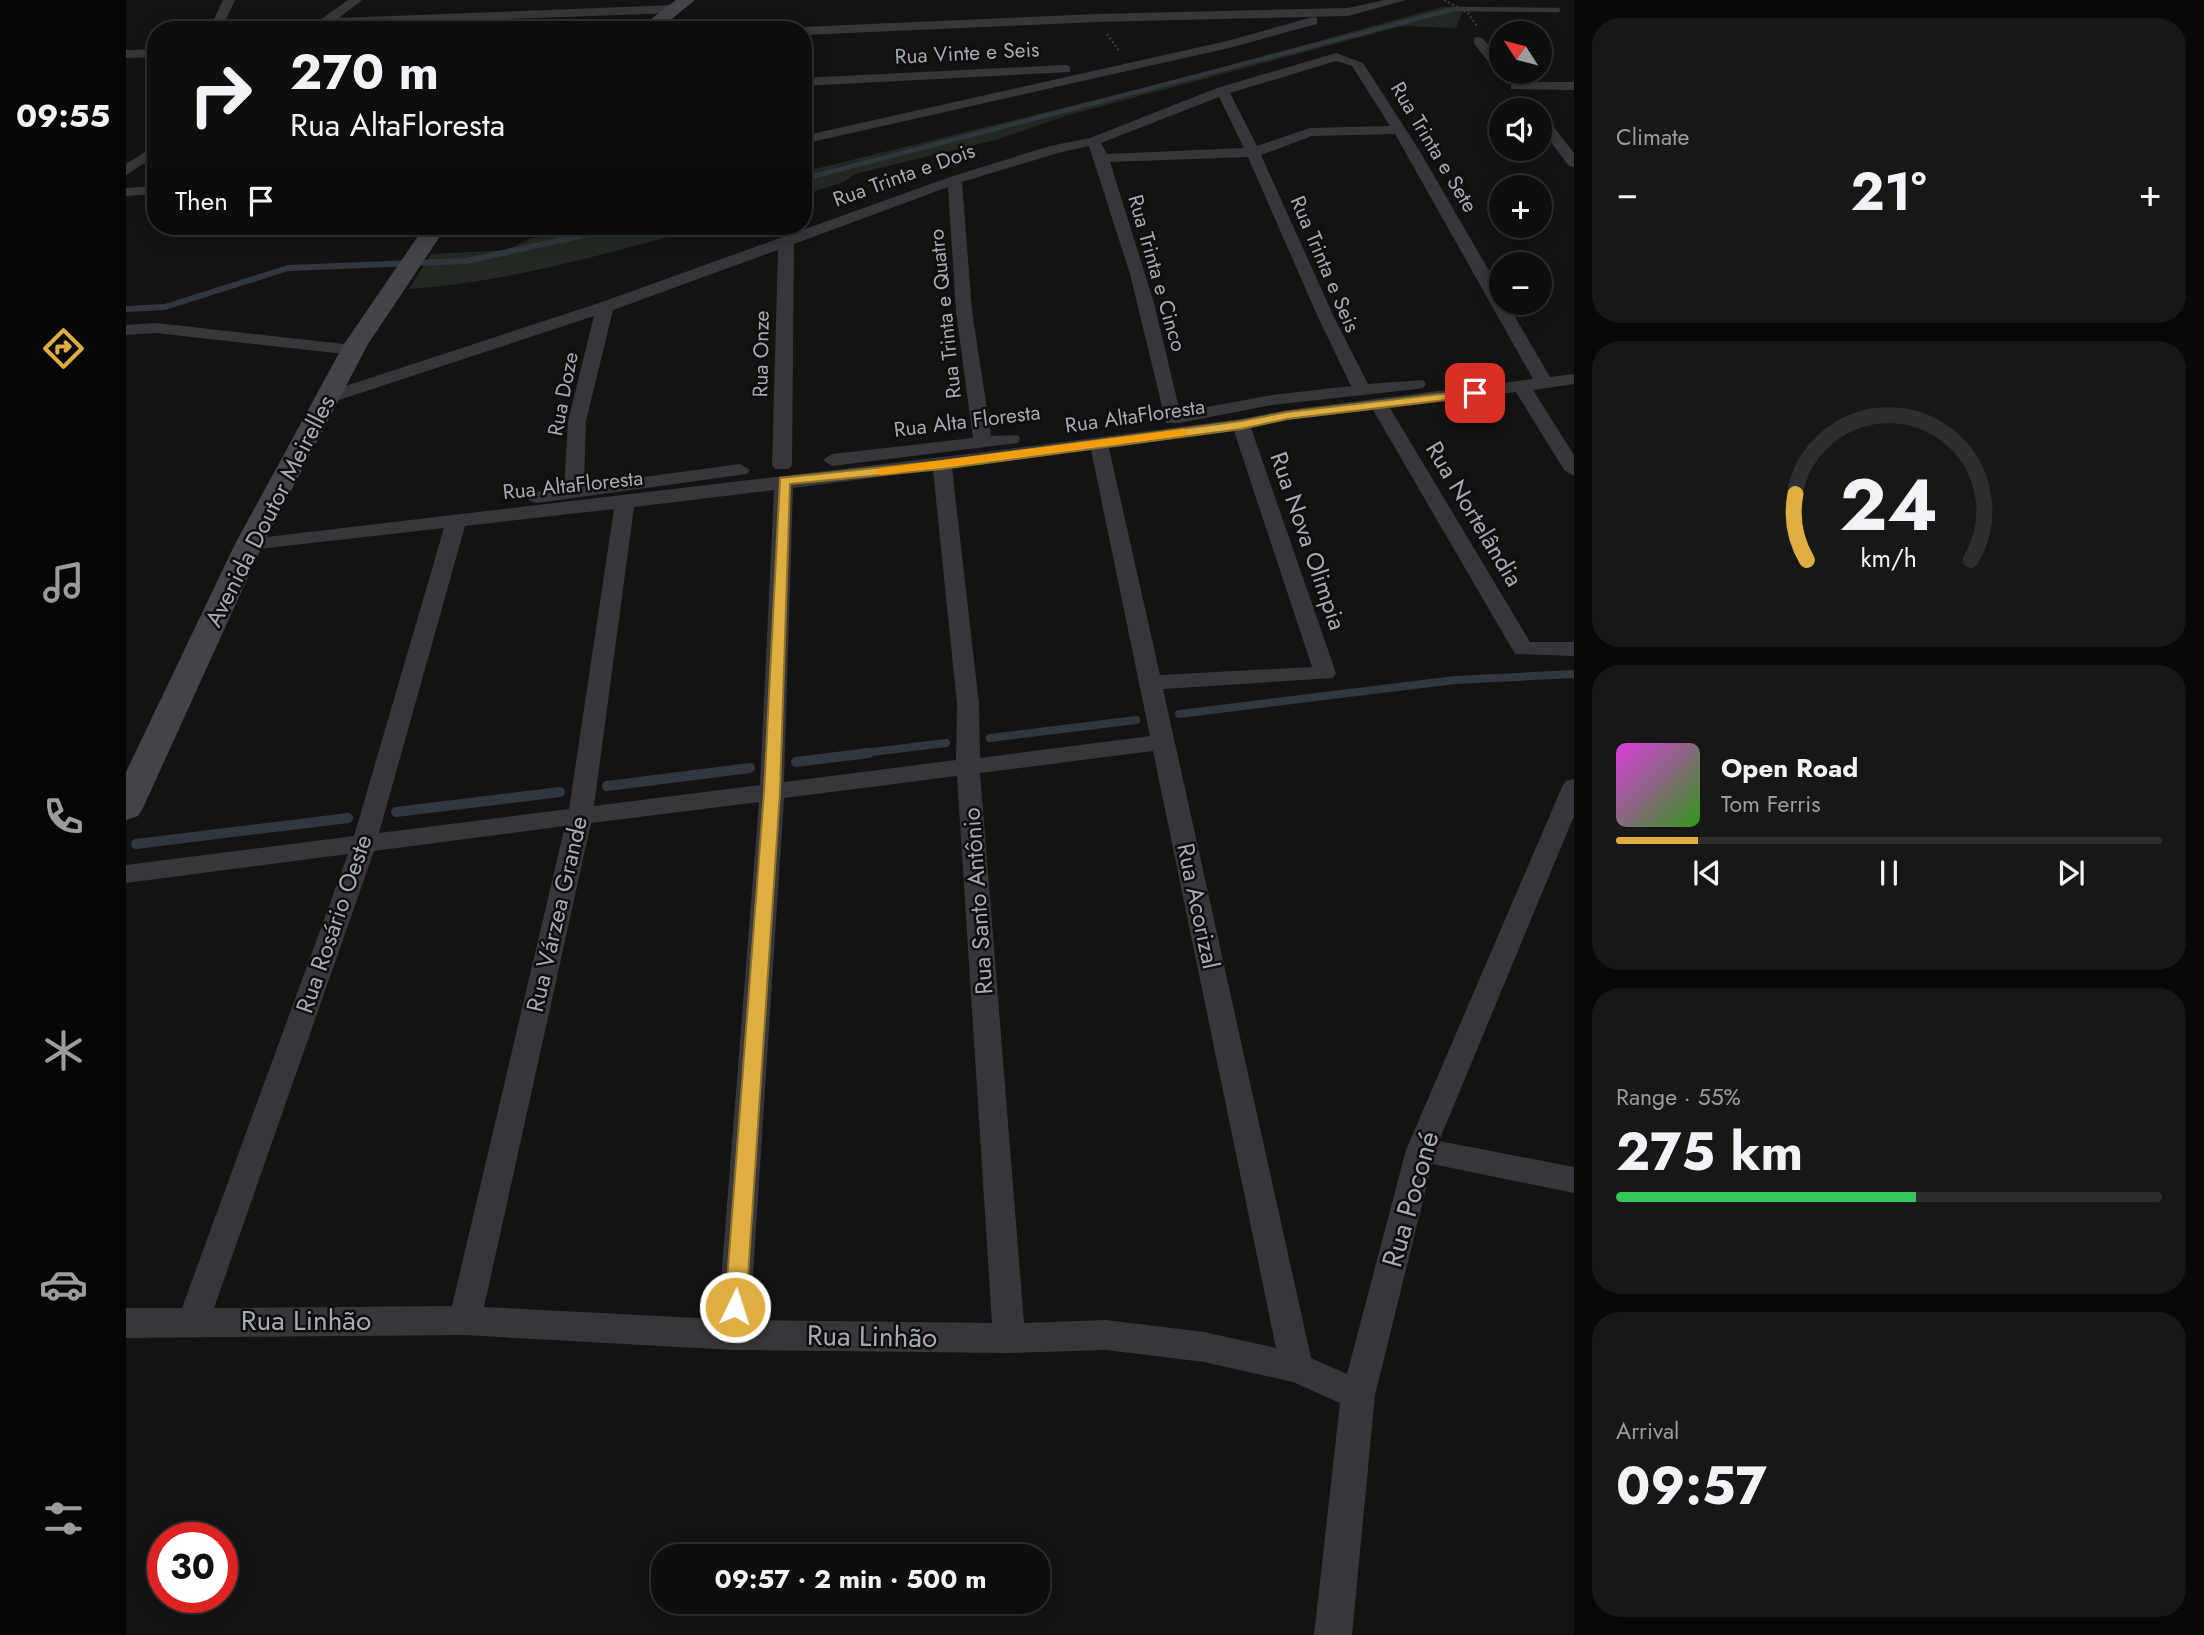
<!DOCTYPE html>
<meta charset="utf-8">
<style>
:root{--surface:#0e0e0f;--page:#171718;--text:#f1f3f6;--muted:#9b9c9e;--line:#2e2e2f;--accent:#deae41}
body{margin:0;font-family:Jost,sans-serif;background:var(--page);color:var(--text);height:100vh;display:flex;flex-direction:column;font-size:26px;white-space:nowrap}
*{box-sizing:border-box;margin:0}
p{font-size:23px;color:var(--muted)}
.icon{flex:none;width:38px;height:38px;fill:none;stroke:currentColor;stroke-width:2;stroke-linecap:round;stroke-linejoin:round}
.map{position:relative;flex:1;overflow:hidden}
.drawer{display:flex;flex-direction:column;gap:18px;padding:18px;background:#080808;width:630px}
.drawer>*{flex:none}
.guide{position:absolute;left:21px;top:21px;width:665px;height:214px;border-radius:28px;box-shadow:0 4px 18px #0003,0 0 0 2px var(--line);background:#0e0e0f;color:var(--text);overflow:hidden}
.needle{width:46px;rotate:306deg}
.controls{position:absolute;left:1363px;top:21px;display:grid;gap:14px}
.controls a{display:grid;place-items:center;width:63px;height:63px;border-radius:50%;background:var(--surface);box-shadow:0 4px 18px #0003,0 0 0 2px var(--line);font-size:35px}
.speed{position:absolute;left:21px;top:1522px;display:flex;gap:14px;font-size:35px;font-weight:700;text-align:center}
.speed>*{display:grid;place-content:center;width:91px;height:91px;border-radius:50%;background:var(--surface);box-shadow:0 4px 18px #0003,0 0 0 2px var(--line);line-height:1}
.speed .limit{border:10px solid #d22;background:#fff;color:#111}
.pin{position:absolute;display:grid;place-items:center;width:60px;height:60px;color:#fff;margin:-30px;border-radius:14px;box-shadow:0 4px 10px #0006}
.me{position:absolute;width:77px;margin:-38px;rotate:4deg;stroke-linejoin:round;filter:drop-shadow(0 0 5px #0008)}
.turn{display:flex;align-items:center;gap:24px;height:147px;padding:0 28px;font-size:32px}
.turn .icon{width:91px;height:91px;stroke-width:2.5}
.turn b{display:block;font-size:49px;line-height:60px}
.then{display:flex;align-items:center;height:66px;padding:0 28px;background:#0003;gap:14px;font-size:26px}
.big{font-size:52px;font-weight:700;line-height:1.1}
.drawer .card{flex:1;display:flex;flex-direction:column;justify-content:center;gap:10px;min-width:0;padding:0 24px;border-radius:28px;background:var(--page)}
.drawer .dial{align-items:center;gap:0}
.dial svg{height:182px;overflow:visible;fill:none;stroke:var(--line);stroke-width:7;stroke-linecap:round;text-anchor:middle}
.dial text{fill:var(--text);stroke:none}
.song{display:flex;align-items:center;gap:21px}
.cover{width:84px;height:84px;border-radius:10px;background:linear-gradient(135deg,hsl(300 70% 55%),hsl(110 70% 35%))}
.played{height:7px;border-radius:4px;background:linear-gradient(90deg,var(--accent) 15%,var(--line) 15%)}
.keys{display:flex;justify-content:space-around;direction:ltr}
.heat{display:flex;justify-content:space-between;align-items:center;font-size:38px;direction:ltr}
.charge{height:10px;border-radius:5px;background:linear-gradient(90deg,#34c759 55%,var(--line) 0)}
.trip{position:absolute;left:525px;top:1544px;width:399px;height:70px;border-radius:28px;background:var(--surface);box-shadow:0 4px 18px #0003,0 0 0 2px var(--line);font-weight:700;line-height:70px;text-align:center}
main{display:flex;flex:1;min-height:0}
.dock{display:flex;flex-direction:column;width:126px;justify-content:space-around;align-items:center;background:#060606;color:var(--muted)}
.dock .icon{width:49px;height:49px}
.dock .selected{color:var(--accent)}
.dock b{font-size:32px;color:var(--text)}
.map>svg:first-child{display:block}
.green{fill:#222923}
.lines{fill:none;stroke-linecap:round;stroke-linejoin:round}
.stream-far3{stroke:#30373e;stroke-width:4.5}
.stream-far2{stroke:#30373e;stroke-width:6}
.stream-far1{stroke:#30373e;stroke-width:8}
.stream{stroke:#30373e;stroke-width:10}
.path{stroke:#3a3c40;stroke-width:2.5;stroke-dasharray:2 2.5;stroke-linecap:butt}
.street{fill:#36373b;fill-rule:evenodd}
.secondary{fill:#434449;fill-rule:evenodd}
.route{fill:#deae41;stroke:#90712a;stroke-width:2}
.slow{fill:#f59e0b}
.labels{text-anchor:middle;stroke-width:5;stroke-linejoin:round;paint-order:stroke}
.far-street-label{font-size:21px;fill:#a6aab3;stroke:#0e0e0f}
.street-label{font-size:24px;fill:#a6aab3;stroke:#0e0e0f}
.near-street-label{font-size:28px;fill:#a6aab3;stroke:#0e0e0f}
</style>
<main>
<nav class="dock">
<b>09:55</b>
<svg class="icon selected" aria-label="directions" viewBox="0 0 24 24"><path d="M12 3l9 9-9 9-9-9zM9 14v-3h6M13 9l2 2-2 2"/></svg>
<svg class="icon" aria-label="music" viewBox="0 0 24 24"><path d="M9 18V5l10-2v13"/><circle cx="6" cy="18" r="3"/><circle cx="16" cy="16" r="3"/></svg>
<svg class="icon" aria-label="phone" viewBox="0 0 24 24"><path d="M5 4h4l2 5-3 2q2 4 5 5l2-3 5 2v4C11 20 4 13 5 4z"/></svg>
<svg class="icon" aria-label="climate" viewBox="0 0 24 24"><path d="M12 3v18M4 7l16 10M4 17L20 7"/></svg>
<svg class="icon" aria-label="car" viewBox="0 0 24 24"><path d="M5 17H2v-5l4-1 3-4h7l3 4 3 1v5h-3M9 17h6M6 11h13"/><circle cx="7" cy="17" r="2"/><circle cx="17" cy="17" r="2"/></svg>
<svg class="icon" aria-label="filters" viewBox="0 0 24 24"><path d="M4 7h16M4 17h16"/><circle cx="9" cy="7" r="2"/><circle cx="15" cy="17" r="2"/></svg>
</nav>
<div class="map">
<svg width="1448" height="1635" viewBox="0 0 1448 1635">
<rect width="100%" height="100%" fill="#131314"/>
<!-- green -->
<path class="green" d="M 1316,7 L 1329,7 L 1336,13 L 1330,28 L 1276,26 L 939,116 L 870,140 L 729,174 L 718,182 L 677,195 L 677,172 L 1046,81 Z
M 444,226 L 584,226 C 484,252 386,282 283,289 L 305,254 L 382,250 L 403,239 L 440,231 Z"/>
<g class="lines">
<!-- stream-far3 -->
<path class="stream-far3" d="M 677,179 L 1328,9 L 1432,10"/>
<!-- stream-far2 -->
<path class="stream-far2" d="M 0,309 L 39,307 L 162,268 L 340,261 L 499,226"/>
<!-- stream-far1 -->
<path class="stream-far1" d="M 1053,714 L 1329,680 L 1448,674
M 864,738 L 1010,720
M 730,754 L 820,743"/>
<!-- stream -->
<path class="stream" d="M 670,762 L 743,753
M 481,786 L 624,768
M 270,812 L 434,792
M 10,844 L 222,818"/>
<!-- path -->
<path class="path" d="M 1318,0 L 1342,13 L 1351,26
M 981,34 L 994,52"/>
<!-- street -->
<path class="street" d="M 97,0 L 109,0 L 95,30 L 83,30 Z
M 222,0 L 236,0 L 213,18 L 549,5 L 555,9 L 549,13 L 194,26 L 194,20 Z
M 1259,0 L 1280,0 L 1222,16 L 971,22 L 677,35 L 677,30 L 672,30 L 677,27 L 971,14 L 1222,8 Z
M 1187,17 L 1191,18 L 1191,24 L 1103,48 L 677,144 L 677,136 L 1101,41 Z
M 1352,37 L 1356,38 L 1376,60 L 1376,72 L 1380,72 L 1371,72 L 1348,44 L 1348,38 Z
M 30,49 L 30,57 L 0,58 L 0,50 Z
M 1210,53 L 1237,63 L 1293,150 L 1376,293 L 1376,303 L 1381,303 L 1424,377 L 1448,374 L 1448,384 L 1407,390 L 1448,455 L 1448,476 L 1438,470 L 1390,392 L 1264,408 L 1404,642 L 1448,642 L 1448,656 L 1389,654 L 1247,410 L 1161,420 L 1125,428 L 1210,673 L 1207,678 L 1037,689 L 1185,1358 L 1221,1374 L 1280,1150 L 1436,787 L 1440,781 L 1448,779 L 1448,816 L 1313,1141 L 1448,1167 L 1448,1193 L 1306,1164 L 1249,1395 L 1226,1635 L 1188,1635 L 1214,1403 L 1167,1382 L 1078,1362 L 980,1350 L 883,1353 L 607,1350 L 339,1335 L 0,1338 L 0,1308 L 56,1308 L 222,854 L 0,883 L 0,865 L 228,836 L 318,528 L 123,550 L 116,548 L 113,544 L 116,540 L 867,451 L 1115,419 L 1161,410 L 1407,379 L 1269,134 L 1186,136 L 1135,155 L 1207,315 L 1242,384 L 1297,380 L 1300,384 L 1297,388 L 1291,389 L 1146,405 L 1053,423 L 1040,423 L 1004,274 L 963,146 L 932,153 L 836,182 L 846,311 L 865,436 L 892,435 L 894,439 L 892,443 L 706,466 L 697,460 L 706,454 L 847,438 L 830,311 L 822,187 L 668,244 L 666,465 L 663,469 L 649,469 L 646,465 L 652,250 L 487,310 L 460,421 L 458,485 L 614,464 L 624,470 L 621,474 L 411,503 L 404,501 L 401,497 L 404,493 L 438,488 L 442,421 L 468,316 L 210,401 L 198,401 L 195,397 L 198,393 L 473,303 L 824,177 L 924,146 L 964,138 L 1091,88 ZM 1210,61 L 1226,66 L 1264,126 L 1184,128 L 1131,146 L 1104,93 ZM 1093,97 L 1118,148 L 981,154 L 975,143 ZM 1122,157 L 1191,315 L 1225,386 L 1146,395 L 1054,412 L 1028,303 L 984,162 ZM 1108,431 L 1186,667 L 1034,675 L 983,448 ZM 965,450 L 1024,736 L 854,758 L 853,704 L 826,468 ZM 807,470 L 831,704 L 830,760 L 658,782 L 667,488 ZM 648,490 L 634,785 L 468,806 L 508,507 ZM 488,509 L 443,809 L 253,833 L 339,526 ZM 1027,751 L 1150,1348 L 1078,1332 L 980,1320 L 898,1323 L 854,773 ZM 831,776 L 866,1323 L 624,1320 L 658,798 ZM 633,802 L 592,1319 L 358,1307 L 465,823 ZM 439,826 L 326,1306 L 88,1308 L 248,851 Z
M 939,65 L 944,66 L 944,72 L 677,86 L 677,78 Z
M 1390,82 L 1448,82 L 1448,90 L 1385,89 L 1385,83 Z
M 1414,115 L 1419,116 L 1448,153 L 1448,167 L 1443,166 L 1414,128 Z
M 30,145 L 30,156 L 0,175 L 0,164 Z
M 30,186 L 30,194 L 0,196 L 0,188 Z
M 30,323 L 227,345 L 236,350 L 227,355 L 30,333 L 0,335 L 0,325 Z"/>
<!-- secondary -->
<path class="secondary" d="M 550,0 L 569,0 L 532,30 L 511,30 Z
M 299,226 L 321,226 L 242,344 L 137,544 L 17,808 L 12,816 L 0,820 L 0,772 L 109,544 L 218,344 Z"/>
</g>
<!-- route -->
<path class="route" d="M 1349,390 L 1354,393 L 1353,396 L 1161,419 L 1115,429 L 816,469 L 664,484 L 654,792 L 620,1307 L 617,1314 L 609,1317 L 602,1314 L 599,1307 L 638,792 L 654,478 L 816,461 L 1115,421 L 1161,412 Z"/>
<!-- slow -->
<path class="slow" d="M 1057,429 L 1061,430 L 1061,435 L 755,475 L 748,472 L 755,468 Z"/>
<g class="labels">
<!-- far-street labels -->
<g class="far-street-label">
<text transform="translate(841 53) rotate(-3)" y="7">Rua Vinte e Seis</text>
<text transform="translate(1308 147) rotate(59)" y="7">Rua Trinta e Sete</text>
<text transform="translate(778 175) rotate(-20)" y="7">Rua Trinta e Dois</text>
<text transform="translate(1199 264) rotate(67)" y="7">Rua Trinta e Seis</text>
<text transform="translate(1031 273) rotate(74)" y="7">Rua Trinta e Cinco</text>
<text transform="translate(819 314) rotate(-96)" y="7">Rua Trinta e Quatro</text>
<text transform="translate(635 354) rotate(-89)" y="7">Rua Onze</text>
<text transform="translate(437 394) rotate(-79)" y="7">Rua Doze</text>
<text transform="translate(1009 416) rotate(-8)" y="7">Rua AltaFloresta</text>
<text transform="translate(841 421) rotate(-7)" y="7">Rua Alta Floresta</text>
<text transform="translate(447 485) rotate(-6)" y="7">Rua AltaFloresta</text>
</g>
<!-- street labels -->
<g class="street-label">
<text transform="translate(144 511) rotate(-63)" y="8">Avenida Doutor Meirelles</text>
<text transform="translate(1348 514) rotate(59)" y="8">Rua Nortelândia</text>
<text transform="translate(1182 541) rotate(71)" y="8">Rua Nova Olimpia</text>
<text transform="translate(852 901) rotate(-94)" y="8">Rua Santo Antônio</text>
<text transform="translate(1072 906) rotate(78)" y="8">Rua Acorizal</text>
<text transform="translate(431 914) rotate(-77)" y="8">Rua Várzea Grande</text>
<text transform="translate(208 924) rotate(-71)" y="8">Rua Rosário Oeste</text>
</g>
<!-- near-street labels -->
<g class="near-street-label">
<text transform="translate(1284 1199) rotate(-74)" y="10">Rua Poconé</text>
<text x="180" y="1330">Rua Linhão</text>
<text transform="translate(746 1336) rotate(1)" y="10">Rua Linhão</text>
</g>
</g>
</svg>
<div class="controls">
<a><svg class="needle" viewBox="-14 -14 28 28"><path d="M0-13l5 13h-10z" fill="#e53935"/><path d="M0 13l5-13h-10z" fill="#9b9c9e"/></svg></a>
<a><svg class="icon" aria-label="sound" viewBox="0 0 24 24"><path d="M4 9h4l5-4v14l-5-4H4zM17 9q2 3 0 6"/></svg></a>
<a>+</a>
<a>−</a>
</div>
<div class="speed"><div class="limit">30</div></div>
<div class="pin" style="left:1349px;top:393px;background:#d93025"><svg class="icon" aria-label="arrive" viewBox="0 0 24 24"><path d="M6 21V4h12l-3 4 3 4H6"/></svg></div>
<svg class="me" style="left:609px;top:1307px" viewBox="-20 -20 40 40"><circle r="17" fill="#deae41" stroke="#fff" stroke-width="3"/><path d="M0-11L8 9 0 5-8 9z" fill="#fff"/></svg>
<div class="trip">09:57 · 2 min · 500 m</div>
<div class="guide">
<div class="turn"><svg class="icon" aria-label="right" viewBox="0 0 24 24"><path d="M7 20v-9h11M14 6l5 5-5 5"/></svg><div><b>270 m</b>Rua AltaFloresta</div></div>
<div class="then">Then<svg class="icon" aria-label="arrive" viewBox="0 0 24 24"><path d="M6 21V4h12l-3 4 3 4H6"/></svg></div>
</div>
</div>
<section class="drawer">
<div class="card"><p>Climate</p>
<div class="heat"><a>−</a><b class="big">21°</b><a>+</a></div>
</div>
<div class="card dial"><svg viewBox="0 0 100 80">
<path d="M14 69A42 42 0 1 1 86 69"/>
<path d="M14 69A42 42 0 0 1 9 40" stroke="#deae41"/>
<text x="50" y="56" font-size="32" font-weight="700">24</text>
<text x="50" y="72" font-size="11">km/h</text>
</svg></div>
<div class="card">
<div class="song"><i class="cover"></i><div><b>Open Road</b><p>Tom Ferris</p></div></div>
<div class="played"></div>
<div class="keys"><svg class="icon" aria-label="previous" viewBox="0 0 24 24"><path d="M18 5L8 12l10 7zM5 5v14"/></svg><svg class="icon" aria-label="pause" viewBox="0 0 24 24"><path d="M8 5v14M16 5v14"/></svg><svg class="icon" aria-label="next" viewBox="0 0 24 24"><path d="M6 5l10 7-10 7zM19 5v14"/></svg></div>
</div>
<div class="card"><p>Range · 55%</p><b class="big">275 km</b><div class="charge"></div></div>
<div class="card"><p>Arrival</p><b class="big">09:57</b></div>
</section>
</main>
